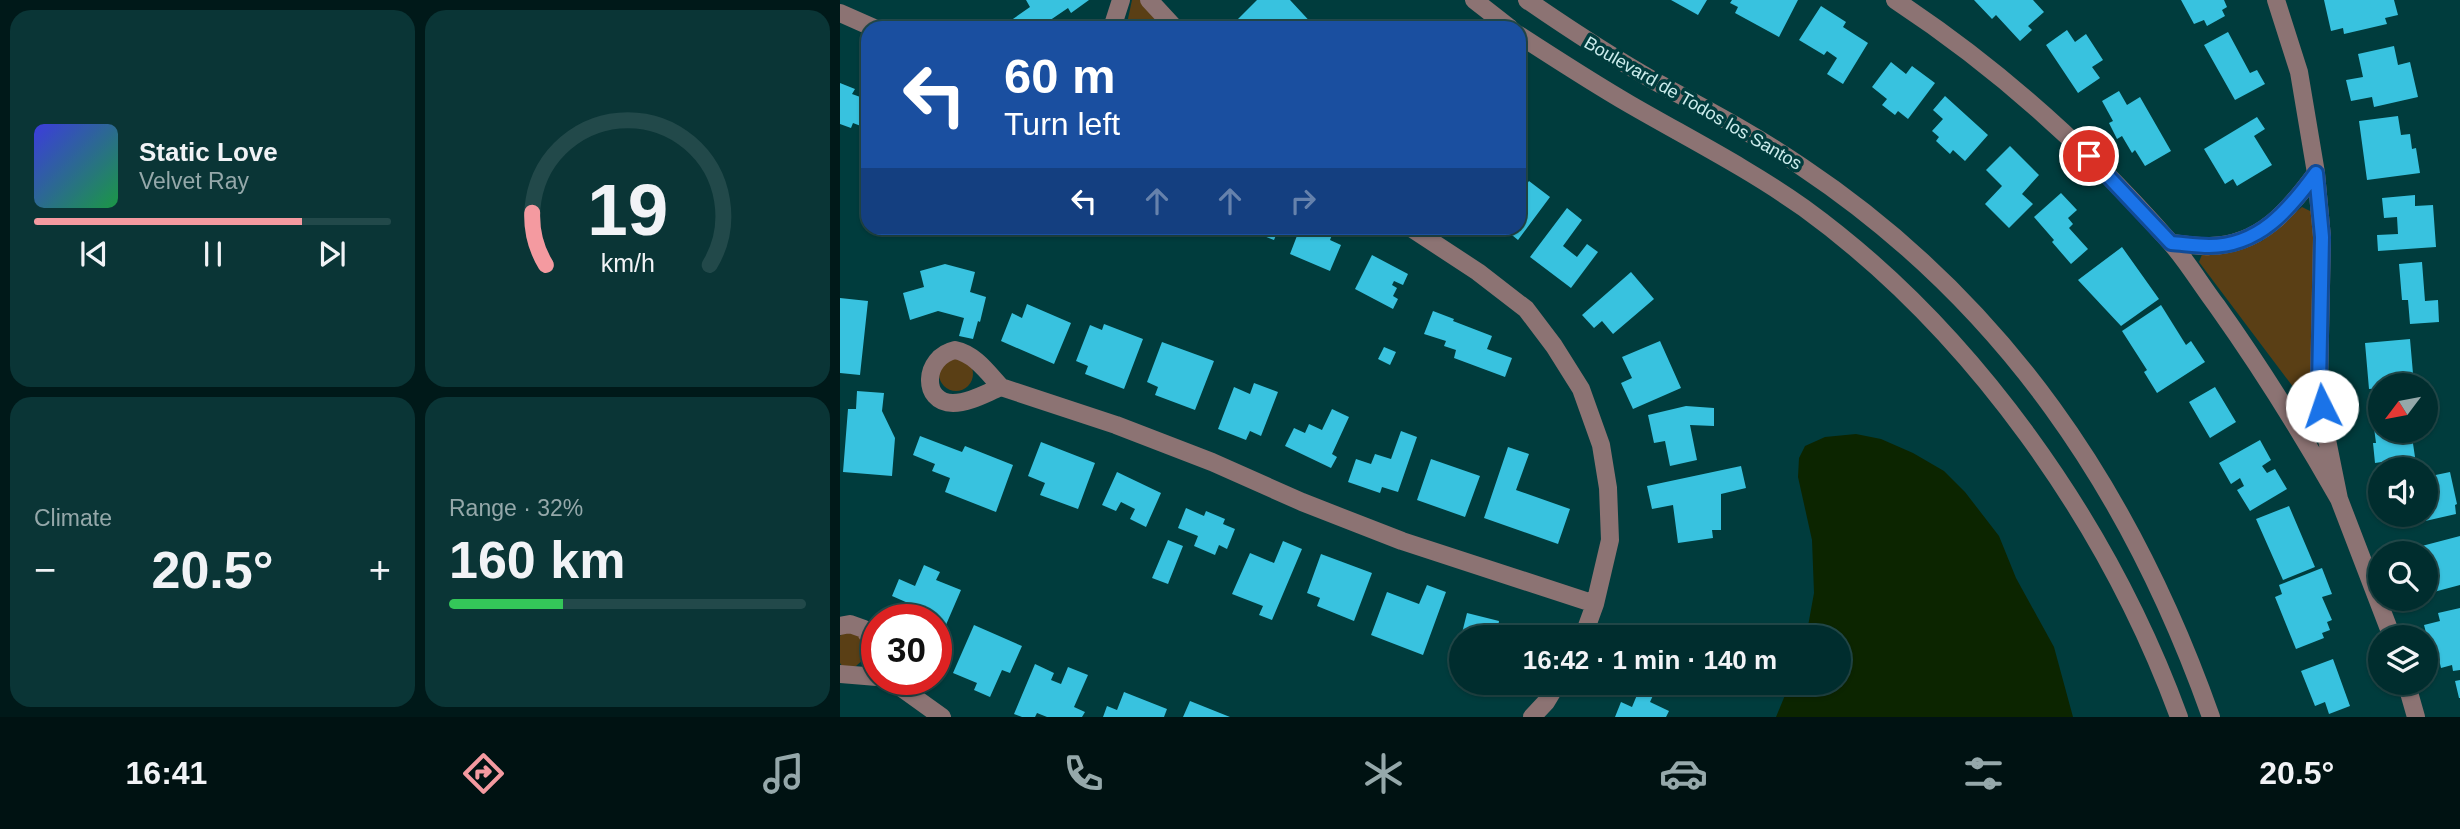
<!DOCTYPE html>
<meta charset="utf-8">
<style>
:root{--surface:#002d2e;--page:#0a3536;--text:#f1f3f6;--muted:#95a8aa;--line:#22494a;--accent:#f49aa0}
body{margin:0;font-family:Helvetica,sans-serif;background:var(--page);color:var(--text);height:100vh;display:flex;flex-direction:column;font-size:26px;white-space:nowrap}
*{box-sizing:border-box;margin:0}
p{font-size:23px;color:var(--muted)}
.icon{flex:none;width:38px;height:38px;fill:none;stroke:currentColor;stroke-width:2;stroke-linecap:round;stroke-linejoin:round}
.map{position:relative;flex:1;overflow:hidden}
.sheet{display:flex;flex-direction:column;gap:10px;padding:10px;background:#001919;width:840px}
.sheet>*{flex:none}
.top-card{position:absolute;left:21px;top:21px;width:665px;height:214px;border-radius:21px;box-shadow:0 2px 5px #0004,0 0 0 2px var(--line);background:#1a4fa0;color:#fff;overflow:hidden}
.needle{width:46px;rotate:238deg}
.fabs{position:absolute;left:1528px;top:373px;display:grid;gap:14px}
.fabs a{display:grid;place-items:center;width:70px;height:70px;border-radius:50%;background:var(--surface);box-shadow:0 2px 5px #0004,0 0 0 2px var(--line);font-size:35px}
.speed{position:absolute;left:21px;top:604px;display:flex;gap:14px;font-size:35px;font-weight:700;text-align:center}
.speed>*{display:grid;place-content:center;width:91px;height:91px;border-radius:50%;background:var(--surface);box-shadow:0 2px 5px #0004,0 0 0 2px var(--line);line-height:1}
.speed .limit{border:10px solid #d22;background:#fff;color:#111}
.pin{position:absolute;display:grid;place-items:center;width:60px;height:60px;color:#fff;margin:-30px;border:4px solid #fff;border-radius:50%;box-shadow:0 2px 7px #0007}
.me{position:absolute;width:77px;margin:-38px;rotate:356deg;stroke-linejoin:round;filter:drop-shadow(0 0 5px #0008)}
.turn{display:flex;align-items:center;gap:24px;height:147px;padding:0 28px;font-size:32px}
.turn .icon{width:91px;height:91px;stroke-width:2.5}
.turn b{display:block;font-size:49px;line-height:60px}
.lanes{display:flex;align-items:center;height:66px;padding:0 28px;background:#0003;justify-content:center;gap:35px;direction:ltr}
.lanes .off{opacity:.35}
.big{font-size:52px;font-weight:800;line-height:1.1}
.sheet .widget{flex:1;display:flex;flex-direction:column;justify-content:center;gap:10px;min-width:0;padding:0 24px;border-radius:21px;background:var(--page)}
.sheet .dial{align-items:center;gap:0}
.dial svg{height:182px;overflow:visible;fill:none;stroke:var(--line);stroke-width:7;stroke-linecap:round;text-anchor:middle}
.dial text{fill:var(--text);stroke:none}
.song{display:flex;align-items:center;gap:21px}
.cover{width:84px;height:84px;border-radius:10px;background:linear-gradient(135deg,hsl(240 70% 55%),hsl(140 70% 35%))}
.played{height:7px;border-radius:4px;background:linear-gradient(90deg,var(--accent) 75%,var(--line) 75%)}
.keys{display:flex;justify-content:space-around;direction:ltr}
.heat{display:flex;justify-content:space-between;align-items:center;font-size:38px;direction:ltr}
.charge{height:10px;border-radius:5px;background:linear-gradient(90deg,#34c759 32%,var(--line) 0)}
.sheet .tiles{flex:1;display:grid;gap:10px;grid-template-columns:repeat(2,1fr)}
.trip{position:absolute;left:609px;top:625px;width:402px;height:70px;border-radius:35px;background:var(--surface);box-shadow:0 2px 5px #0004,0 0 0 2px var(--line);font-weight:800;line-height:70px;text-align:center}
.tab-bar{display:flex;height:112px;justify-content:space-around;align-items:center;background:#001212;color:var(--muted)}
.tab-bar .icon{width:49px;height:49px}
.tab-bar .active{color:var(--accent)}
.tab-bar b{font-size:32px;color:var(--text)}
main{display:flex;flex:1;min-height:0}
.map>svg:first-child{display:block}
.green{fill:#5a3f15}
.water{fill:#0c2500}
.building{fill:#38c2df}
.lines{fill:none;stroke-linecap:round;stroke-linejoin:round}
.minor{stroke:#8c7373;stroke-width:18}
.route-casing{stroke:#114b97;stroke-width:18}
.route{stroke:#1a73e8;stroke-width:12}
.labels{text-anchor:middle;stroke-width:7;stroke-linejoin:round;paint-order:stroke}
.street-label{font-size:18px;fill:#cbecec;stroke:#003c3d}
</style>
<main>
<section class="sheet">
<div class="tiles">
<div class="widget">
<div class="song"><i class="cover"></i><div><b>Static Love</b><p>Velvet Ray</p></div></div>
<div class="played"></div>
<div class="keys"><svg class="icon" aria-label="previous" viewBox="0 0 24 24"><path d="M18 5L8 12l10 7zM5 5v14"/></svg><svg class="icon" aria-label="pause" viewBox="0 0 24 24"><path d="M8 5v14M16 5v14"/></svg><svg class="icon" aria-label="next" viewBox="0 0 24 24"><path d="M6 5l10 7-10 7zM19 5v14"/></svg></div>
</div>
<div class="widget dial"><svg viewBox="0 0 100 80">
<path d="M14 69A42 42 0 1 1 86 69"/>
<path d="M14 69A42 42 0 0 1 8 46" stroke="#f49aa0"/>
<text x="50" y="56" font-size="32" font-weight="700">19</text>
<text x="50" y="72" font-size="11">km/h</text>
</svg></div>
<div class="widget"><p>Climate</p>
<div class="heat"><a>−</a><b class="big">20.5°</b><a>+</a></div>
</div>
<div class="widget"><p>Range · 32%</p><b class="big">160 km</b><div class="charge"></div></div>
</div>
</section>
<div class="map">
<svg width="1620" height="717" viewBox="0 0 1620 717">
<rect width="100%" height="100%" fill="#003c3d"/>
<!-- green -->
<path class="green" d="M 292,0 L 306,0 L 332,28 L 286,28 Z
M 1462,207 L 1474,213 L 1472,412 L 1359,262 L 1363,252 L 1422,241 Z
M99 374a17 17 0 1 1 34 0a17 17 0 1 1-34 0Z
M 3,632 L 17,633 L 26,643 L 26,657 L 16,666 L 2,666 L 0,663 L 0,636 Z"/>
<!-- water -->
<path class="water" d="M 1016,434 L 1041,439 L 1073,453 L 1104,471 L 1125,492 L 1159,536 L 1176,578 L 1214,647 L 1233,717 L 936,717 L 950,683 L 999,682 L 999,637 L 966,637 L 974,593 L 972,540 L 958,477 L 959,458 L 965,446 L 985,437 Z"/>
<!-- building -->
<path class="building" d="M 186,0 L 249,0 L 231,13 L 228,8 L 203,25 L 202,23 L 194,28 L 174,28 L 170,21 L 190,7 Z
M 417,0 L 450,0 L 476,28 L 401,28 L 395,22 Z
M 831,0 L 867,0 L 858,15 Z
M 892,0 L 958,0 L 939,37 L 895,13 L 898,7 L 890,3 Z
M 1134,0 L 1193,0 L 1204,12 L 1188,26 L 1192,30 L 1180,41 L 1156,15 L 1152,19 Z
M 1341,0 L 1384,0 L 1387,7 L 1382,10 L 1385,16 L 1367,26 L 1364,20 L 1354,24 Z
M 1484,0 L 1554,0 L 1558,15 L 1545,18 L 1547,24 L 1504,34 L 1503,28 L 1491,31 Z
M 981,6 L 1006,22 L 1003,27 L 1028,43 L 1003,84 L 987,74 L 997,58 L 987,51 L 984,55 L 959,40 Z
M 1227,30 L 1235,42 L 1246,34 L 1263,60 L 1252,67 L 1260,78 L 1238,93 L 1206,45 Z
M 1388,32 L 1410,73 L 1417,70 L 1425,84 L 1395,100 L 1364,45 Z
M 1554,46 L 1558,65 L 1570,62 L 1578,97 L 1534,107 L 1532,97 L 1511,101 L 1506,80 L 1523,77 L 1518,54 Z
M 1051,62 L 1066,74 L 1072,66 L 1095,83 L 1068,119 L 1058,111 L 1055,115 L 1042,105 L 1047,99 L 1032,87 Z
M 0,83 L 15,89 L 12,94 L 23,98 L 28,85 L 28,123 L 26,128 L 13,123 L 11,128 L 0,124 Z
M 1279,91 L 1287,105 L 1300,97 L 1331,151 L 1305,166 L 1295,150 L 1292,153 L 1282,136 L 1277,139 L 1269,123 L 1273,121 L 1262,101 Z
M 1105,96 L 1148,135 L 1125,161 L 1113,150 L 1110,154 L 1096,141 L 1099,137 L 1092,131 L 1103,119 L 1093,110 Z
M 1558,116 L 1561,135 L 1570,134 L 1572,149 L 1576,148 L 1580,173 L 1527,180 L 1519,121 Z
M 1417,117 L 1425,129 L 1414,136 L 1432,165 L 1397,186 L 1393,179 L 1385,184 L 1364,149 Z
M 1170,146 L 1199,175 L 1182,194 L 1193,204 L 1169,228 L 1145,204 L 1162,186 L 1146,170 Z
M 689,181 L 710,197 L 678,240 L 667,231 L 669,228 L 679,228 L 679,186 L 683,189 Z
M 1221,193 L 1237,210 L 1228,218 L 1233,224 L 1229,228 L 1248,249 L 1231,264 L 1212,242 L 1214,240 L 1194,217 Z
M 1575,195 L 1575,206 L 1593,205 L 1596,247 L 1538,251 L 1537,235 L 1558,234 L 1557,217 L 1544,218 L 1542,198 Z
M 727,208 L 742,220 L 723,246 L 737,257 L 747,244 L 758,252 L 731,288 L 690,257 Z
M 404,228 L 439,228 L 434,240 Z
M 460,228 L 482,228 L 480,230 L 492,235 L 490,240 L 501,245 L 490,271 L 450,254 Z
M 1282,247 L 1319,299 L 1281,326 L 1238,280 Z
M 532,255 L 568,274 L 563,285 L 554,281 L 552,285 L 557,288 L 553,296 L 558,299 L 553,309 L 515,289 Z
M 1582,262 L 1585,301 L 1598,300 L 1599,322 L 1570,324 L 1568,300 L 1562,300 L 1559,264 Z
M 105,264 L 135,272 L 130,292 L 146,297 L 140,322 L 138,321 L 133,339 L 119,336 L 124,318 L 98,311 L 70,320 L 63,293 L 84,287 L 80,271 Z
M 791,272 L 814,299 L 773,334 L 762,321 L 754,328 L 742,315 Z
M 0,298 L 28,301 L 20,375 L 0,373 Z
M 187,304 L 231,323 L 214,364 L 161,341 L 172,313 L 182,318 Z
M 1321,305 L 1346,345 L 1351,341 L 1365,362 L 1317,393 L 1304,372 L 1307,370 L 1282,331 Z
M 593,311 L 614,319 L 613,321 L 652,336 L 647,349 L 672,358 L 665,377 L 614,358 L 616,350 L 604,346 L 606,341 L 584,334 Z
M 264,324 L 303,339 L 284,389 L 245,374 L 248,366 L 236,361 L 250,325 L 262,330 Z
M 1570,339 L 1574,385 L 1540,385 L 1540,388 L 1529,389 L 1525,343 Z
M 820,341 L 841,388 L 793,409 L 781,383 L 792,378 L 782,357 Z
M 322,342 L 374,361 L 355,410 L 315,395 L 318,387 L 307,382 Z
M 544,347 L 556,352 L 550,365 L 538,359 Z
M 414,383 L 438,392 L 421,436 L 410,431 L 406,440 L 378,429 L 394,387 L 410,394 Z
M 1375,387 L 1396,422 L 1370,438 L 1349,402 Z
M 17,391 L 44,393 L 42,411 L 55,438 L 52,476 L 3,472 L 8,409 L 16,409 Z
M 846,406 L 874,408 L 874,426 L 850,425 L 857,460 L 830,466 L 825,441 L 814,443 L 808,415 Z
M 492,409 L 509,417 L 492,454 L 497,457 L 491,468 L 445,446 L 454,428 L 465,433 L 469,424 L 482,430 Z
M 1540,419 L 1540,430 L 1571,430 L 1575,457 L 1535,463 L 1533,443 L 1536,443 L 1533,420 Z
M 561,431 L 577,437 L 558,492 L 542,487 L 540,493 L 508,482 L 516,459 L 531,464 L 535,454 L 551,459 Z
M 80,436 L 122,452 L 125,446 L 173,465 L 156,512 L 105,492 L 110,478 L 92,471 L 95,464 L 73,455 Z
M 1420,440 L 1431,460 L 1422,466 L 1427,473 L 1435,469 L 1447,489 L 1410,511 L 1397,490 L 1404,486 L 1400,478 L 1391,484 L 1379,463 Z
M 201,442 L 255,463 L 238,509 L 200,495 L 205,483 L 188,476 Z
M 668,447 L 689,454 L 676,490 L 730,509 L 718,544 L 644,518 Z
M 591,459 L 640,476 L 625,517 L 577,500 Z
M 901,466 L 906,488 L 881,494 L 881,530 L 872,530 L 873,538 L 838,543 L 833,505 L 812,509 L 807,486 Z
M 277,472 L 321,493 L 306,527 L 290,519 L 295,509 L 281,502 L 276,511 L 262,505 Z
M 1610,472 L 1617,504 L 1615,505 L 1616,514 L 1559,527 L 1556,514 L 1586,514 L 1586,477 Z
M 1449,506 L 1475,567 L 1443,580 L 1416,519 Z
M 346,508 L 364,516 L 366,511 L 385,519 L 383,524 L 395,529 L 387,549 L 379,545 L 375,555 L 354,546 L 358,536 L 338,528 Z
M 1620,536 L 1620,585 L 1590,593 L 1586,578 L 1586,553 L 1579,553 L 1578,547 Z
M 328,540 L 343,546 L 328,584 L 312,578 Z
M 443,541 L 462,549 L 432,620 L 419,615 L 423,606 L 392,594 L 410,553 L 434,563 Z
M 481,554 L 532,573 L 514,621 L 477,606 L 480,598 L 467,593 Z
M 84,565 L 100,572 L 96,580 L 121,590 L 96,648 L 96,620 L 80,620 L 84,610 L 52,596 L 59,579 L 75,586 Z
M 1482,568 L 1492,594 L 1482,597 L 1492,620 L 1487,622 L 1490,630 L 1482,633 L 1484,638 L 1456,649 L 1435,597 L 1442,594 L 1439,585 Z
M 587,585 L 606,592 L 583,655 L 531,635 L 547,592 L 579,604 Z
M 1620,608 L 1620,670 L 1613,671 L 1612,665 L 1601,668 L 1596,647 L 1590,648 L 1584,625 L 1600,621 L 1598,613 Z
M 627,613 L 659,621 L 658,627 L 662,634 L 669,630 L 673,637 L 621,637 Z
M 134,625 L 182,646 L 170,673 L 162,670 L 150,697 L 134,690 L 137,683 L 113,673 Z
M 1493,659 L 1510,706 L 1489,714 L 1485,702 L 1475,706 L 1461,671 Z
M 195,664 L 214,673 L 211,680 L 221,684 L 228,667 L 248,675 L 234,707 L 245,712 L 242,717 L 207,717 L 197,713 L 195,717 L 182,717 L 174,714 Z
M 1620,680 L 1620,698 L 1619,698 L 1615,681 Z
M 802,683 L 816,689 L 810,702 L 829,711 L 826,717 L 775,717 L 781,702 L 792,707 Z
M 284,692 L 327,709 L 324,717 L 263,717 L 267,706 L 277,710 Z
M 350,701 L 390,717 L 343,717 Z"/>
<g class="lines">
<!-- minor -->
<path class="minor" d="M 309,0 L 335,28
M 634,0 L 670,28
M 687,0 C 729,29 772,57 816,82 C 866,109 916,135 962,167 C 1164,302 1291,491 1371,717
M 1055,0 C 1157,67 1249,150 1330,242 C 1347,261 1361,285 1377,306 C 1421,368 1461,432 1499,499
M 1436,0 L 1459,72 L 1476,173 L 1482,237 L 1479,386 L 1484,425 L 1499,499 L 1552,637
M 0,13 L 34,28
M 272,28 L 281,0
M 679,35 C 716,59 753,83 791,105 C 850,139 909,169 964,208 C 1132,330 1268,523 1339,717
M 571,228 L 638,272 L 686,309 L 714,346 L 741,389 L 761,445 L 768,488 L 770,540 L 755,604 L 743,637
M 1331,243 C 1344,244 1358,247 1370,246 C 1420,245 1449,210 1476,173
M 115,350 C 135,354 148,373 161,387 C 146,393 129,403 113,403 C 81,403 83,357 115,350 Z
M 161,387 L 276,425 L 372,462 L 462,502 L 562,541 L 755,604
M 0,626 L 10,624 L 24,629 L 37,650
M 0,674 L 37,677
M 49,679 L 102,717
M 1566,682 L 1576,717
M 692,717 L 706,702 L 718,682"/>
</g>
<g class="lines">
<!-- route casing -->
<g class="route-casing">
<path id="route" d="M 1249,156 L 1331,243 C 1344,244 1357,246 1369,246 C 1419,246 1449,210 1476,173 L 1482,237 L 1479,386 L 1482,406"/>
</g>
<!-- route -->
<use href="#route" class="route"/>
</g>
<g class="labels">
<!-- street labels -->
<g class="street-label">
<text transform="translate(853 103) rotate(30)" y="6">Boulevard de Todos los Santos</text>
</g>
</g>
</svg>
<div class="fabs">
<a><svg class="needle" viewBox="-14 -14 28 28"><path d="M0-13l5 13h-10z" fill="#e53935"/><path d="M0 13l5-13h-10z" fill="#95a8aa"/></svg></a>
<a><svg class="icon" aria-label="sound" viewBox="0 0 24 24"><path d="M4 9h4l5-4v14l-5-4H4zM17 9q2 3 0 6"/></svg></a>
<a><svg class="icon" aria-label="search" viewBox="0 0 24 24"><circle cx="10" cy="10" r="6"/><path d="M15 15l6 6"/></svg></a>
<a><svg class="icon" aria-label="layers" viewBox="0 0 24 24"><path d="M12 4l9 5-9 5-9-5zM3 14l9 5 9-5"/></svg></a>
</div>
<div class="speed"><div class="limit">30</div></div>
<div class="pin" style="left:1249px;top:156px;background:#d93025"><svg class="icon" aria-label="arrive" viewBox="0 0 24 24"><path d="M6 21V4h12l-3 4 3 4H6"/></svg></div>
<svg class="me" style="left:1482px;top:406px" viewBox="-20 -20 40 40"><circle r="19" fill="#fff"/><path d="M0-13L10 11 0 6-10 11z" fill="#1a73e8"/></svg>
<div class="trip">16:42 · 1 min · 140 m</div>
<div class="top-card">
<div class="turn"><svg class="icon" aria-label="left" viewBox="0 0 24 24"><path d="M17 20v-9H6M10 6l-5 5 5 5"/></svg><div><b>60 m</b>Turn left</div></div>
<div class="lanes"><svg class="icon" aria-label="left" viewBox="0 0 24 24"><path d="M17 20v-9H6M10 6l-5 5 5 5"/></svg><svg class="icon off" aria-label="ahead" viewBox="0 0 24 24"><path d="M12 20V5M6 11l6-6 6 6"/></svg><svg class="icon off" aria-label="ahead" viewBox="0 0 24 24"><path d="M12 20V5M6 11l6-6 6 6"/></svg><svg class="icon off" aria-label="right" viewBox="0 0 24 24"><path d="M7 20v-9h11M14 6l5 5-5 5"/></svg></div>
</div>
</div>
</main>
<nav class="tab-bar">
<b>16:41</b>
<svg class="icon active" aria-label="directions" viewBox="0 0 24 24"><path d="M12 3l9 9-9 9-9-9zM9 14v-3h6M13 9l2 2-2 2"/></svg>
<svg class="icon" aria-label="music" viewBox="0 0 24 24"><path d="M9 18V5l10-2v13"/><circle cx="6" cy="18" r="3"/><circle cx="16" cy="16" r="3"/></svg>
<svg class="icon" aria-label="phone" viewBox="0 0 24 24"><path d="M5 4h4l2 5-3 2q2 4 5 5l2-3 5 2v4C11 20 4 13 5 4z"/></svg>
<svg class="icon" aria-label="climate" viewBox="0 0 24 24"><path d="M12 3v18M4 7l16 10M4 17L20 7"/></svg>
<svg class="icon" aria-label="car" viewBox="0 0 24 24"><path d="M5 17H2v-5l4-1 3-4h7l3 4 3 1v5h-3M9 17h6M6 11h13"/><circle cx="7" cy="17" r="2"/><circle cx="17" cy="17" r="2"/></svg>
<svg class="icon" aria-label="filters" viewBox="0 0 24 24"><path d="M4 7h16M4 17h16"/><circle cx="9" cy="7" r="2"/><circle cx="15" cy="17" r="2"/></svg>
<b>20.5°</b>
</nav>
